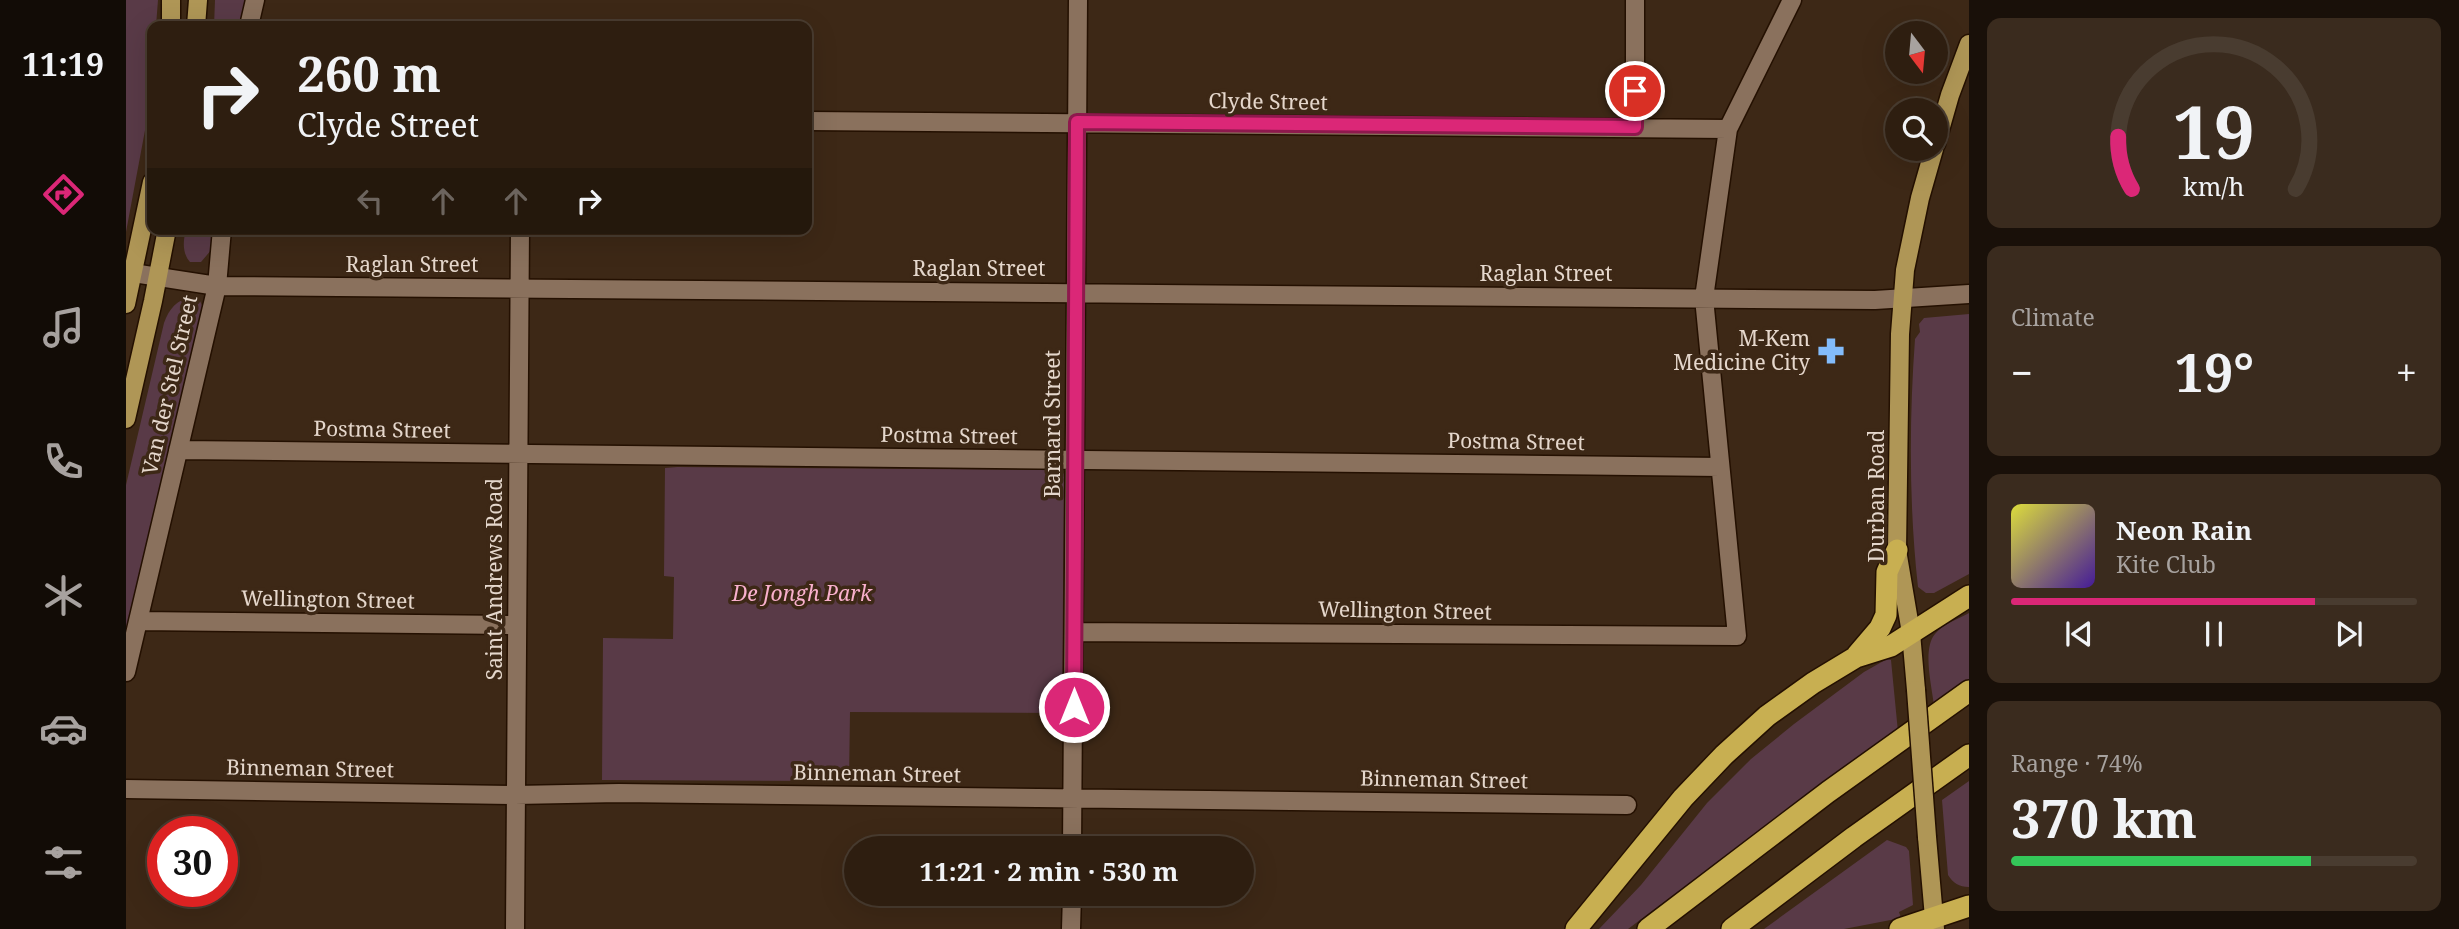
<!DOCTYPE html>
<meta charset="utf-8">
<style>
:root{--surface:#2e1e10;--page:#3a2b1e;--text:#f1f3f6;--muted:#a7a29f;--line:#493c30;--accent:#db2777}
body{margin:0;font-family:"Noto Serif",serif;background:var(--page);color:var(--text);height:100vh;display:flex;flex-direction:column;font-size:26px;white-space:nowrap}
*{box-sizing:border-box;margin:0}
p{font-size:23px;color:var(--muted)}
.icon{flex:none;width:38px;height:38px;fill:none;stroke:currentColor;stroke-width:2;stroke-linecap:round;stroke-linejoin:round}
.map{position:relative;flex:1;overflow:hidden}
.side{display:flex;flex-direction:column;gap:18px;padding:18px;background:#191009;width:490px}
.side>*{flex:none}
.top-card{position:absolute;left:21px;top:21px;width:665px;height:214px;border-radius:14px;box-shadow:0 7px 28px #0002,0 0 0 2px var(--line);background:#2e1e10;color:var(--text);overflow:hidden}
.needle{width:46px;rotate:164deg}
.buttons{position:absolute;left:1759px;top:21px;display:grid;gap:14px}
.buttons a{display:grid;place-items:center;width:63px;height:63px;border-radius:50%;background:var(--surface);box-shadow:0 7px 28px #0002,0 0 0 2px var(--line);font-size:35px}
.speed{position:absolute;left:21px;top:816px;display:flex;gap:14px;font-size:35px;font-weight:700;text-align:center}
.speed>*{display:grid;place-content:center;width:91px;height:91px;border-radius:50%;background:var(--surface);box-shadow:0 7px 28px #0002,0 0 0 2px var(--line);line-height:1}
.speed .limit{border:10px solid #d22;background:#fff;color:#111}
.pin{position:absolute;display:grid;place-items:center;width:60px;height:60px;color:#fff;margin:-30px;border:4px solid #fff;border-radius:50%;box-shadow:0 2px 7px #0007}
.me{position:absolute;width:77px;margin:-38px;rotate:0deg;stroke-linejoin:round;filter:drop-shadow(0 0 5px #0008)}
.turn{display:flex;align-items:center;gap:24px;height:147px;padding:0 35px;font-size:32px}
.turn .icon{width:91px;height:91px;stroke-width:2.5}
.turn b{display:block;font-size:49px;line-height:60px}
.lanes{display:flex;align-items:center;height:66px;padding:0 35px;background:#0003;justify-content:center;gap:35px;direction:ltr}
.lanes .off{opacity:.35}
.big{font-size:52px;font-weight:700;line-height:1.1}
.side .card{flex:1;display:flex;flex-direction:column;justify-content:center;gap:10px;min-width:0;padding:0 24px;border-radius:14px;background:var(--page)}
.side .dial{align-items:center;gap:0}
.dial svg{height:182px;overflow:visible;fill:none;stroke:var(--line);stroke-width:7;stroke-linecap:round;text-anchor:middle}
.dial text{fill:var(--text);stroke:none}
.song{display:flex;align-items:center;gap:21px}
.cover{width:84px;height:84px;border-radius:10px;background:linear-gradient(135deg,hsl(60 70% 55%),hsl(260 70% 35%))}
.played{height:7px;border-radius:4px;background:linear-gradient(90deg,var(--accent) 75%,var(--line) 75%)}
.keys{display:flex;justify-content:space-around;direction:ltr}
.heat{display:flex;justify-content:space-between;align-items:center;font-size:38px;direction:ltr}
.charge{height:10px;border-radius:5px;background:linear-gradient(90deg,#34c759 74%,var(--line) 0)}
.trip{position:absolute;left:718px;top:836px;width:410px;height:70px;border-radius:35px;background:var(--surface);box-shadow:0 7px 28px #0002,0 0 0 2px var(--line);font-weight:700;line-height:70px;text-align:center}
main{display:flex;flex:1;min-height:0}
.tab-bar{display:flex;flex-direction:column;width:126px;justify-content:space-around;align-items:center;background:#120c06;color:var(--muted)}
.tab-bar .icon{width:49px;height:49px}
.tab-bar .current{color:var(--accent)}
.tab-bar b{font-size:32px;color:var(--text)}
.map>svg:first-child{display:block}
.green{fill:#593a47}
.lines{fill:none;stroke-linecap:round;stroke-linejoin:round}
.minor-casing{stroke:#241001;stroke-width:21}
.major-casing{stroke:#241001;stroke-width:21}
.highway-casing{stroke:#241001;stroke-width:24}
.minor{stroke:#8a715d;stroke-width:18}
.major{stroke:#af9656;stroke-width:18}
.highway{stroke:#c8af51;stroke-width:21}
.major-bridge-casing{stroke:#241001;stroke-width:21;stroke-linecap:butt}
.major-bridge{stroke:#af9656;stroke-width:18}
.route-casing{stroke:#8e194d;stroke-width:18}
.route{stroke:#db2777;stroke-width:12}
.labels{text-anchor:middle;stroke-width:7;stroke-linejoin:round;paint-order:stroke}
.street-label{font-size:21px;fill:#e5d7cc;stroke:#3d2816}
.poi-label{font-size:21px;fill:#e5d7cc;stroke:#3d2816;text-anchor:end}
.park-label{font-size:21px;font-style:italic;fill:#f9b0cd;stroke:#3d2816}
</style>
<main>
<nav class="tab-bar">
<b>11:19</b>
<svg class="icon current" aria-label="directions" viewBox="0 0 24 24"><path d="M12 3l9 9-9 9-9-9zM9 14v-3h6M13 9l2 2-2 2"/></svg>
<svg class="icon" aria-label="music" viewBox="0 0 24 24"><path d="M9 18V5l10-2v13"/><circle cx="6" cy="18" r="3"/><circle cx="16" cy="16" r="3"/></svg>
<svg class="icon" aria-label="phone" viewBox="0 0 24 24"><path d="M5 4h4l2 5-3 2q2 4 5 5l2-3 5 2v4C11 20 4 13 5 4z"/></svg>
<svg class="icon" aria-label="climate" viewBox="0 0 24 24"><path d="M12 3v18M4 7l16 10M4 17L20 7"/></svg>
<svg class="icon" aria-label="car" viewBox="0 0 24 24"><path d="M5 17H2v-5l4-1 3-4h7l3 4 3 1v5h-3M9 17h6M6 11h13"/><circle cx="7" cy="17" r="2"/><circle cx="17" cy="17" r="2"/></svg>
<svg class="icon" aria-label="filters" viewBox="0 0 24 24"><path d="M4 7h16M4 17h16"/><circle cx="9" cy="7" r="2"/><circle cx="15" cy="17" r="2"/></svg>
</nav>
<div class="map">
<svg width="1843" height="929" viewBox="0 0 1843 929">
<rect width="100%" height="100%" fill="#3d2816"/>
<!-- green -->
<path class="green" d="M 0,0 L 32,0 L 30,26 L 26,26 L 26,76 L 20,125 L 0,232 Z
M 89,0 L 120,0 L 114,26 L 88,26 Z
M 60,229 L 88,229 L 86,249 L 75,262 L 64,262 C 56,253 57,241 60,229 Z
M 66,297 L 74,301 L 78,310 L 0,640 L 0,485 L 38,323 C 43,309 51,299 66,297 Z
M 1843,314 L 1843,574 L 1808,593 L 1800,593 L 1792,587 C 1783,506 1783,421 1789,339 L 1794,332 L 1793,324 L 1798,318 Z
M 551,467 L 934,470 L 938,474 L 936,713 L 724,712 L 723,781 L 476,780 L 477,638 L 547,639 L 548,577 L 538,576 L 539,468 Z
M 1843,613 L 1843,682 L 1808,706 C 1806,687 1796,649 1809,634 C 1817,624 1832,619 1843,613 Z
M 1761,659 L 1765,660 L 1772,732 L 1681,795 L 1502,929 L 1473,929 L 1515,885 L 1581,803 L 1625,759 L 1668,724 L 1738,672 Z
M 1843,781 L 1843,887 C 1833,887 1827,883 1822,875 L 1816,800 Z
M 1761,840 L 1780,847 L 1783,851 L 1787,905 L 1773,912 L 1775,918 L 1718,929 L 1638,929 Z"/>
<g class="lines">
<!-- minor casing -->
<g class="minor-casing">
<path id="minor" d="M 123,26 L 129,0
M 681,121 L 1602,129
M 1509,127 L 1509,0
M 0,272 L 91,286 L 1749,300 L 1843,294
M 52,450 L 1594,467
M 12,621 L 391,625
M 948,632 L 1611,636 L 1578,298 L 1602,129 L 1666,0
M 0,672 L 91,286 L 96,229
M 0,789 L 389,795 L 493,793 L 1501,805
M 946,849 L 952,0
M 389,929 L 394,229
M 945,929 L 946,894"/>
</g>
<!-- major casing -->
<g class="major-casing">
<path id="major" d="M 45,0 L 45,26
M 70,26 L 72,0
M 1810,144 L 1824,95 L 1843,44
M 0,304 L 26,182
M 0,419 L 27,301 L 41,229
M 1790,690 L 1785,633 L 1771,550 L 1774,334 L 1779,270 L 1794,198 L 1808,149
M 1801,837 L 1809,929"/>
</g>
<!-- highway casing -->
<g class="highway-casing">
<path id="highway" d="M 1731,655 L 1754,628 L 1760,615 L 1761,572 L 1771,550
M 1450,929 L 1557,798 L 1598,755 L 1641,716 L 1687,683 L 1730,657 L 1765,646 L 1843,596
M 1522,929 L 1702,792 L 1843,691
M 1606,929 L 1728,837 L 1843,755
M 1774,929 L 1843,906"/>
</g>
<!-- minor -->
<use href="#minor" class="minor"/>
<!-- major -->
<use href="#major" class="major"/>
<!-- highway -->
<use href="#highway" class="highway"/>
<!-- major-bridge casing -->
<g class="major-bridge-casing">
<path id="major-bridge" d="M 1790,690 L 1801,837"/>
</g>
<!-- major-bridge -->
<use href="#major-bridge" class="major-bridge"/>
</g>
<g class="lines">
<!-- route casing -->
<g class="route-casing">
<path id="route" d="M 948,707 L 951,122 L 1509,127 L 1509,91"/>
</g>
<!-- route -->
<use href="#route" class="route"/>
</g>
<!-- icons -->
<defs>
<g id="pharmacy-bare" transform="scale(2.1)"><path d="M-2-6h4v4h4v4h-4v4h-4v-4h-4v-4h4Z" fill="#83bcfb" stroke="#3d2816" stroke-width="2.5" paint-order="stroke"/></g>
</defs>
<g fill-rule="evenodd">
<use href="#pharmacy-bare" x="1705" y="351"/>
</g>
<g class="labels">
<!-- street labels -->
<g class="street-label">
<text transform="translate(1142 102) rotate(1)" y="7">Clyde Street</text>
<text x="286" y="272">Raglan Street</text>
<text x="853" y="276">Raglan Street</text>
<text x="1420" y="281">Raglan Street</text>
<text transform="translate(44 385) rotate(-77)" y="7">Van der Stel Street</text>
<text transform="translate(927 424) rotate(-90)" y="7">Barnard Street</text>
<text transform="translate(256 430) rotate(1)" y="7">Postma Street</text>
<text transform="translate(823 436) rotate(1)" y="7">Postma Street</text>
<text transform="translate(1390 442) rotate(1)" y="7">Postma Street</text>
<text transform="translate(1751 496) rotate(-90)" y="7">Durban Road</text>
<text transform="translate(369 579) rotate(-90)" y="7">Saint Andrews Road</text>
<text transform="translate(202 600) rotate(1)" y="7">Wellington Street</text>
<text transform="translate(1279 611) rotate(1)" y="7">Wellington Street</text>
<text transform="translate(184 769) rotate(1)" y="7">Binneman Street</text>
<text transform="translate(751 774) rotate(1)" y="7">Binneman Street</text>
<text transform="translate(1318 780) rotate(1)" y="7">Binneman Street</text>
</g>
<!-- poi labels -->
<g class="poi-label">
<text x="1684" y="346">M-Kem<tspan x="1684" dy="24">Medicine City</tspan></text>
</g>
<!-- park labels -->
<g class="park-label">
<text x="676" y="601">De Jongh Park</text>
</g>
</g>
</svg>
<div class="buttons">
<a><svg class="needle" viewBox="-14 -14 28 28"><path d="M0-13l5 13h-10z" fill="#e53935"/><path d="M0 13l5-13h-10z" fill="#a7a29f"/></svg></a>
<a><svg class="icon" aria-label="search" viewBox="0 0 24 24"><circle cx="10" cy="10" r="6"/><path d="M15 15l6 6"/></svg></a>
</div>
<div class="speed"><div class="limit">30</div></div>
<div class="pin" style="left:1509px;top:91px;background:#d93025"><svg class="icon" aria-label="arrive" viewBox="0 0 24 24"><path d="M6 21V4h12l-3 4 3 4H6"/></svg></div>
<svg class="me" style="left:948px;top:707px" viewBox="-20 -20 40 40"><circle r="17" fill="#db2777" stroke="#fff" stroke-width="3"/><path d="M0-11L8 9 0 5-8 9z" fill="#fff"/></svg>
<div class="trip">11:21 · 2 min · 530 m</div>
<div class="top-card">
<div class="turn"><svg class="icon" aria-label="right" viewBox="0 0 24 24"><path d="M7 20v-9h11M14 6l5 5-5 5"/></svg><div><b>260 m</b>Clyde Street</div></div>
<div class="lanes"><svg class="icon off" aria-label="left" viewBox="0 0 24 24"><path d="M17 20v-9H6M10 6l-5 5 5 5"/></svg><svg class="icon off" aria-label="ahead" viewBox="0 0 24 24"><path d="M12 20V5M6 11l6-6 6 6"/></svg><svg class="icon off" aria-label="ahead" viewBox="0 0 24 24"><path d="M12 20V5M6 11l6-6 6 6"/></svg><svg class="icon" aria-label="right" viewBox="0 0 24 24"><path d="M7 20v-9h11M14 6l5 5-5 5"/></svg></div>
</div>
</div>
<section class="side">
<div class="card dial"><svg viewBox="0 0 100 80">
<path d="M14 69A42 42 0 1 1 86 69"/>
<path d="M14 69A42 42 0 0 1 8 46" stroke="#db2777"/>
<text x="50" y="56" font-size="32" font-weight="700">19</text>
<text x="50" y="72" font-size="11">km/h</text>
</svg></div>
<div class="card"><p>Climate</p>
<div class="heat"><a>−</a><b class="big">19°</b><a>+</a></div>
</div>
<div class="card">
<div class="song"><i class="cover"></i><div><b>Neon Rain</b><p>Kite Club</p></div></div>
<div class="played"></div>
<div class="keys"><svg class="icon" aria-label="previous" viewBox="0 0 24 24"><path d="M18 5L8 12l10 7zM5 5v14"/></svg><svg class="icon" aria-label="pause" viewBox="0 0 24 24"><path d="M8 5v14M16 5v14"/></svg><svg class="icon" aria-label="next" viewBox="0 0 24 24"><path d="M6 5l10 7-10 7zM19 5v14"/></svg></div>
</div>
<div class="card"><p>Range · 74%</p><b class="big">370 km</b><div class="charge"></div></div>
</section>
</main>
